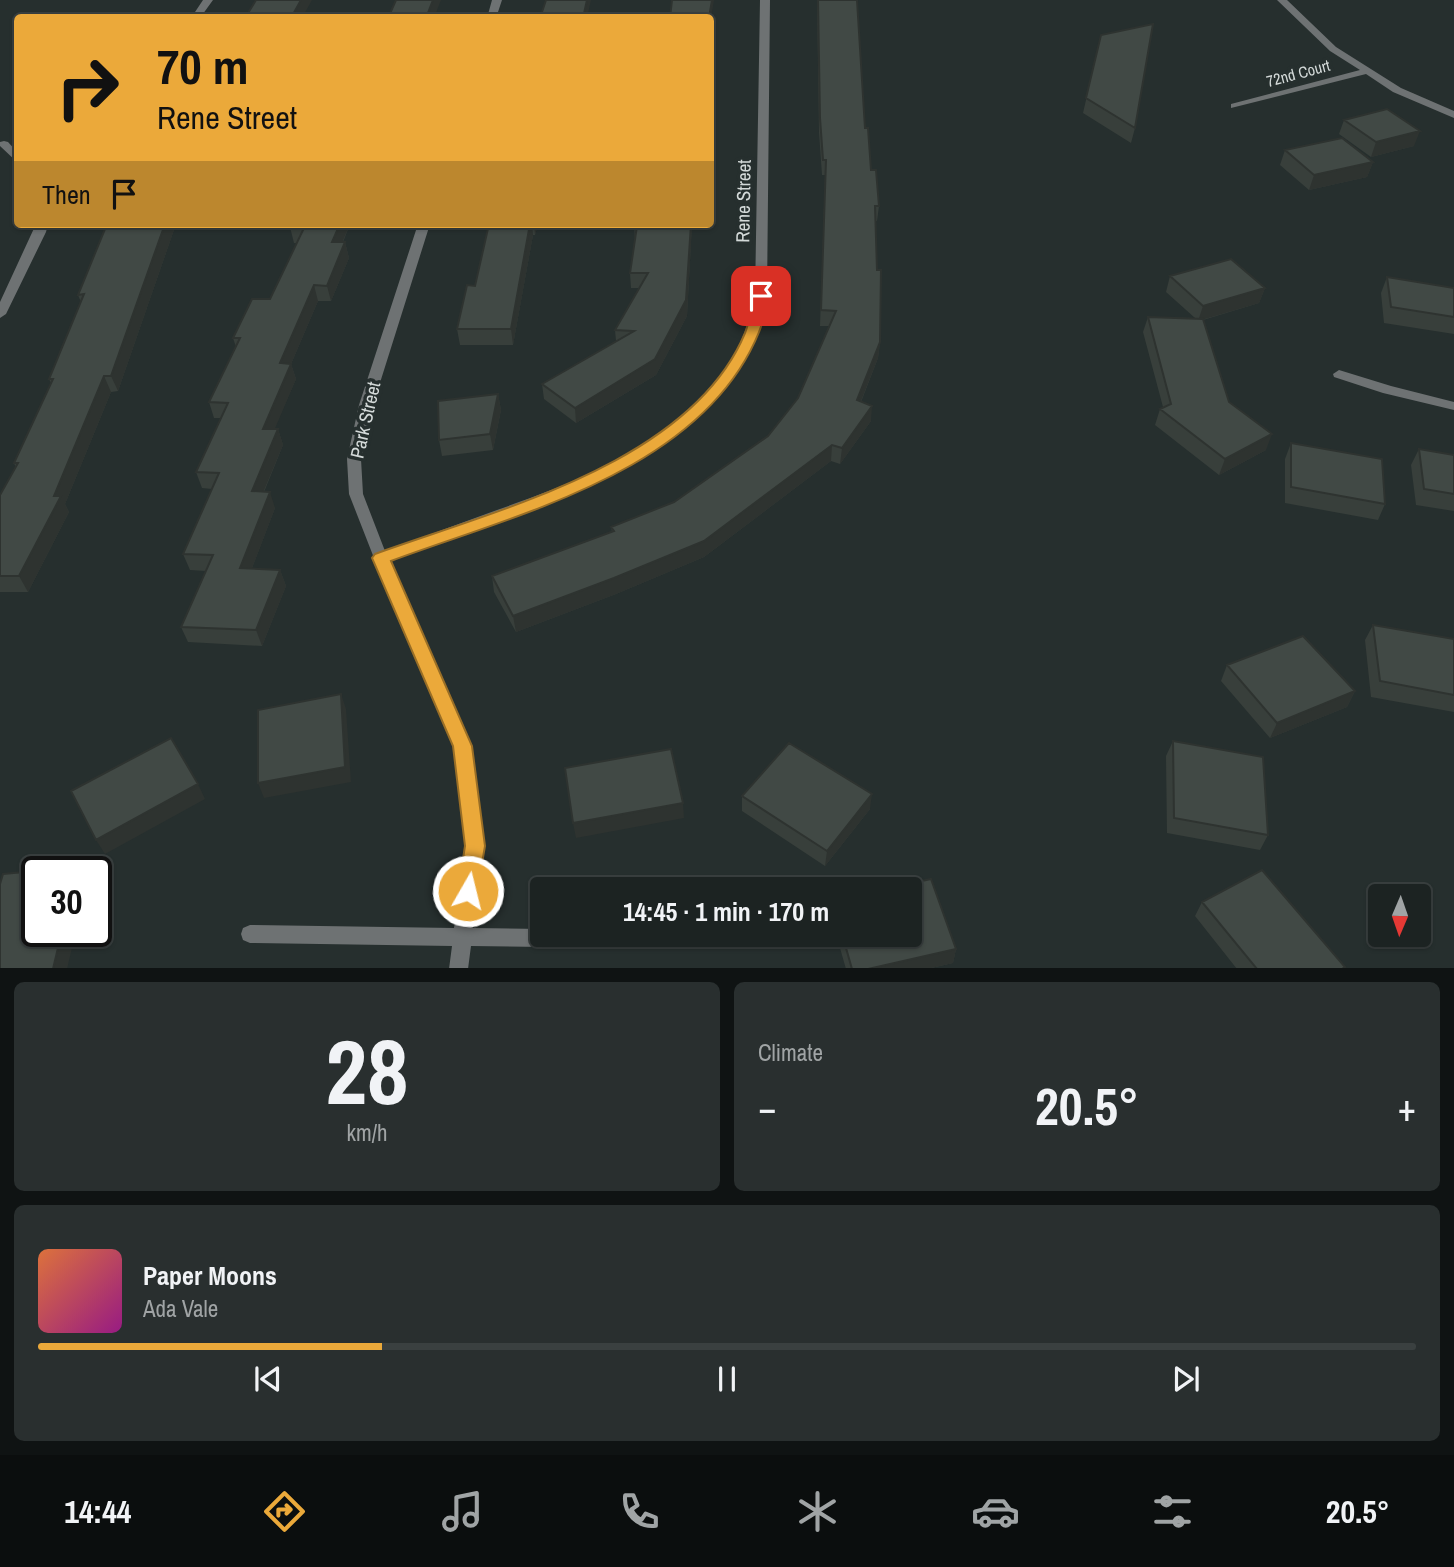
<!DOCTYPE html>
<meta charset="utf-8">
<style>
:root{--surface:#1c2322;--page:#292f2f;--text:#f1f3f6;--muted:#a0a4a5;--line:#3a4040;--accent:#eba93a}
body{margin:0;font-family:"Archivo Narrow",sans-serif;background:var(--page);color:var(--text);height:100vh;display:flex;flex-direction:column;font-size:26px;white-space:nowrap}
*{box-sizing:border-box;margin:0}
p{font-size:23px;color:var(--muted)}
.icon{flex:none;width:38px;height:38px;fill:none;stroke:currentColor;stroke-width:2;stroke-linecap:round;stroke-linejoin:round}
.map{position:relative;height:968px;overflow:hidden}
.details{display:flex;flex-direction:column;gap:14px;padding:14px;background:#0f1313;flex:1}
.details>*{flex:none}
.banner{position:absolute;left:14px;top:14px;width:700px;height:214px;border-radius:7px;box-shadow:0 2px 5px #0004,0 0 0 2px var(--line);background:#eba93a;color:#111;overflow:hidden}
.needle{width:46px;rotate:182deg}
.buttons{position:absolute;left:1368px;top:884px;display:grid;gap:14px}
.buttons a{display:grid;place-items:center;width:63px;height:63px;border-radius:7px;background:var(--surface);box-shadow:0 2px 5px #0004,0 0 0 2px var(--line);font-size:35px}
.speed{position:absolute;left:21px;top:856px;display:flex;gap:14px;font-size:35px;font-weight:700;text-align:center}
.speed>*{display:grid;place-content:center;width:91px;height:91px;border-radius:50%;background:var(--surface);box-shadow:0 2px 5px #0004,0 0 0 2px var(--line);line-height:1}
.speed .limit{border:4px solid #111;border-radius:10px;background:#fff;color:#111}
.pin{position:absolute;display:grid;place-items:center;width:60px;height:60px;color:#fff;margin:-30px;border-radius:14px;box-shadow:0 4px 10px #0006}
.me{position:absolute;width:77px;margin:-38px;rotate:8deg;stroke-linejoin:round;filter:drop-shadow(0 0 5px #0008)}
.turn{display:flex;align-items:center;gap:24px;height:147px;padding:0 28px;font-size:32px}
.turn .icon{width:91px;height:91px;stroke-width:2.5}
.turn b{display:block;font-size:49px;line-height:60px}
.then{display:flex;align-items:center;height:66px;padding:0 28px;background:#0003;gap:14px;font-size:26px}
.big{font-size:52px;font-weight:700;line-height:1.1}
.details .widget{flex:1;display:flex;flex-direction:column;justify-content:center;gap:10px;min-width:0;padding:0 24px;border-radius:10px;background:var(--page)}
.details .dial{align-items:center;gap:0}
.dial b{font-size:91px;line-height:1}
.song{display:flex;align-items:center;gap:21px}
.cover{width:84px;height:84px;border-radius:10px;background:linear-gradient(135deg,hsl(20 70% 55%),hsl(310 70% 35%))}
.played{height:7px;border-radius:4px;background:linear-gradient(90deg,var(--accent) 25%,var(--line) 25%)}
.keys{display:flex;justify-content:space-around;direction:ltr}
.heat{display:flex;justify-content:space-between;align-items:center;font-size:38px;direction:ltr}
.details .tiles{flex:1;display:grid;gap:14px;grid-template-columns:1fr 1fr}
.widget:last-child{grid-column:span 2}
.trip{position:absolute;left:530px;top:877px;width:392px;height:70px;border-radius:7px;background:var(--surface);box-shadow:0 2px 5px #0004,0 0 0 2px var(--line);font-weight:700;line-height:70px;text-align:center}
.menu{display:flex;height:112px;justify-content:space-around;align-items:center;background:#0b0e0e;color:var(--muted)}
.menu .icon{width:49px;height:49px}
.menu .on{color:var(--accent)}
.menu b{font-size:32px;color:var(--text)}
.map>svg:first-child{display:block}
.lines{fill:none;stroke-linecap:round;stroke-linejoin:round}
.minor{fill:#6e7273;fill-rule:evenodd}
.wall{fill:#383f3b}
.shaded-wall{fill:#2e3330}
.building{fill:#414945;stroke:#2e3330;stroke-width:2}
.route{fill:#eba93a;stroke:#996e26;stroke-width:2}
.labels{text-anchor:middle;stroke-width:7;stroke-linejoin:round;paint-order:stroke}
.far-street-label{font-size:16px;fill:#d3d9d8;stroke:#262f2e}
.street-label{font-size:19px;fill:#d3d9d8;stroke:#262f2e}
</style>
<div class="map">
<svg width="1454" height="969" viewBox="0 0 1454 969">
<rect width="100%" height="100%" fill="#262f2e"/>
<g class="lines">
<!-- minor -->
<path class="minor" d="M 203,0 L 213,0 L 200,18 L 191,18 Z
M 492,0 L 502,0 L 496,18 L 487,18 Z
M 760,0 L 770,0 L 767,296 C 764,308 763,321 759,332 C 713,439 601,483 499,520 C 463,533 426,547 390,561 L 470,746 L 484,846 L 473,928 L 542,929 L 542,934 L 698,934 L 700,940 L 698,946 L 691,949 L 471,946 L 468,969 L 449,969 L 452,946 L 250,943 L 243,940 L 241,934 L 243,928 L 250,925 L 454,928 L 466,846 L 454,746 L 374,558 L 349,494 L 347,459 L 359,405 L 418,224 L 430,224 L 373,405 L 361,459 L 363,494 L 385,551 C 419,539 452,526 486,514 C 572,483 678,448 729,366 C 742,343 749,321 755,296 Z
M 1277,0 L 1287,0 L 1336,47 L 1401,88 L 1454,111 L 1454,118 L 1393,92 L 1366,74 L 1231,108 L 1231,104 L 1360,70 L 1330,51 Z
M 4,141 L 8,142 L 18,153 L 18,163 L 0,146 L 0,142 Z
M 36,224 L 48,224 L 46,232 L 6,314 L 0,318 L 0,302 Z
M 1339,370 L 1391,386 L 1454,402 L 1454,410 L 1383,393 L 1334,377 L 1333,374 Z"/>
</g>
<!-- wall -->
<path class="wall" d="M 817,0 L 857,0 L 865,128 L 871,170 L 879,206 L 877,221 L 875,221 L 880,342 L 878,358 L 861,402 L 871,421 L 840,464 L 831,461 L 704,557 L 616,594 L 516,632 L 494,592 L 492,576 L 612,532 L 611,527 L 674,502 L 768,436 L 798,398 L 829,326 L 820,326 L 825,175 L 822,175 L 819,132 Z
M 1101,35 L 1135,128 L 1131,143 L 1083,113 Z
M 1344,120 L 1414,146 L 1371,157 L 1339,134 Z
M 1285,150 L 1373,162 L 1367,177 L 1309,190 L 1280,165 Z
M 104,224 L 176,224 L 118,391 L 111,392 L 65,504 L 69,512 L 28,592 L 0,592 L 0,495 L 16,468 L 14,463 L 51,383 L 49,379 L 81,302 L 78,295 L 106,228 Z
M 350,224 L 343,242 L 345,242 L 349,258 L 331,301 L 318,301 L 291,364 L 296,379 L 274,429 L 278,429 L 283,445 L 264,492 L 275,508 L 252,568 L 280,570 L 286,586 L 262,646 L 188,642 L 181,627 L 206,571 L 190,570 L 183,554 L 212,489 L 202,488 L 196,472 L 221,418 L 214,418 L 209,402 L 236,347 L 233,338 L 270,299 L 297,243 L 294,243 L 290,227 Z
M 489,224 L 538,224 L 535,235 L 533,235 L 513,345 L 460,345 L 457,329 L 475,286 Z
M 634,224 L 692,224 L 687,316 L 656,375 L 576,423 L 544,399 L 542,384 L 616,341 L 615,330 L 639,288 L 631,288 L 630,273 L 635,241 Z
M 1170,276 L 1265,288 L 1259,303 L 1203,320 L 1229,402 L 1266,450 L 1219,475 L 1155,425 L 1160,409 L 1163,407 L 1143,332 L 1148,317 L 1195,318 L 1166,292 Z
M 1387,277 L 1454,288 L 1454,334 L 1384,323 L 1381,293 Z
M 498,394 L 501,410 L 493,450 L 442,456 L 439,440 Z
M 1291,443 L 1385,504 L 1378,520 L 1285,503 L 1285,459 Z
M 1419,449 L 1454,455 L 1454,511 L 1416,505 L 1411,465 Z
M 1373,625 L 1454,639 L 1454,712 L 1371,697 L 1365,640 Z
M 1227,665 L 1355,691 L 1347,707 L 1270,738 L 1221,681 Z
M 1173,741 L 1268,835 L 1260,850 L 1167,833 L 1166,756 Z
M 742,796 L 870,809 L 825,866 L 742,811 Z
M 1202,902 L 1345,967 L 1344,969 L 1237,969 L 1195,916 Z
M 836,934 L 910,934 L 956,949 L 953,963 L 927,969 L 846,969 Z"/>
<!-- shaded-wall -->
<path class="shaded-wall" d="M 301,0 L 312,0 L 302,18 L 291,18 Z
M 433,0 L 441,0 L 434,18 L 426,18 Z
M 587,0 L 591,0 L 587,18 L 583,18 Z
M 712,0 L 714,0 L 710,23 L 710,18 L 709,18 Z
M 713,34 L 713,48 L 710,69 L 710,54 Z
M 1420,131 L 1414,146 L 1371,157 L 1376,142 Z
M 1373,162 L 1367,177 L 1309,190 L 1314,175 Z
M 165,224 L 176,224 L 118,391 L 111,376 Z
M 340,224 L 350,224 L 336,257 L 332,242 Z
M 530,224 L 532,224 L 533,235 L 513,345 L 511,329 Z
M 534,224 L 538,224 L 535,235 Z
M 691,224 L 692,224 L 687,316 L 656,375 L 576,423 L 575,408 L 655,359 Z
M 345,242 L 349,258 L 331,301 L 327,286 Z
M 314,285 L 318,301 L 288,371 L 291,364 L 296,379 L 268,445 L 263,429 L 280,363 Z
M 1265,288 L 1259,303 L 1198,321 L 1203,306 Z
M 880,342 L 878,358 L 855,416 L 857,400 Z
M 104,376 L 111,392 L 65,504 L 69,512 L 28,592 L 19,576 Z
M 498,394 L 501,410 L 493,450 L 490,434 Z
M 872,406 L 871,421 L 840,464 L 842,448 Z
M 278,429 L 283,445 L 257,507 L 252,491 Z
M 1272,434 L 1266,450 L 1219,475 L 1225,459 Z
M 832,445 L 831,461 L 704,557 L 616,594 L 516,632 L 513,616 Z
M 270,492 L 275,508 L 246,584 L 240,568 Z
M 280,570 L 286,586 L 262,646 L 256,630 Z
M 1355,691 L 1347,707 L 1270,738 L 1277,723 Z
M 341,694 L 346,709 L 351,782 L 264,798 L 258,783 Z
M 198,784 L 205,799 L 105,854 L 96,840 Z
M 872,794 L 870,809 L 825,866 L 827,851 Z
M 683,803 L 684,818 L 576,838 L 573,823 Z
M 62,931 L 76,931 L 67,969 L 53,969 Z
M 956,949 L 953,963 L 927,969 L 868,969 Z"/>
<!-- building -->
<path class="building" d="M 256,0 L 301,0 L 291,18 L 245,18 Z
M 396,0 L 433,0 L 426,18 L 388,18 Z
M 546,0 L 587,0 L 583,18 L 540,18 Z
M 672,0 L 712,0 L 709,18 L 670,18 Z
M 818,0 L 857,0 L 865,128 L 868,128 L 871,170 L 876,170 L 879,206 L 875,206 L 877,270 L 881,270 L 880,342 L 857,400 L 872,406 L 842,448 L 832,445 L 704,541 L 614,578 L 513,616 L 492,576 L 614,531 L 611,527 L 674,502 L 768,436 L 798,398 L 836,311 L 821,310 L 826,160 L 823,160 L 820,118 Z
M 1153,24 L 1135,128 L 1086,98 L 1101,35 Z
M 710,34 L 713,34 L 710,54 Z
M 1387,109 L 1420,131 L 1376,142 L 1344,120 Z
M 1342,138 L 1373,162 L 1314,175 L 1285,150 Z
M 107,224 L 165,224 L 111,376 L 104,376 L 54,496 L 61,496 L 19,576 L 0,576 L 0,495 L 18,463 L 14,463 L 53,379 L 49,379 L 84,294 L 78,295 Z
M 291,224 L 340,224 L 332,242 L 345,242 L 327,286 L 314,285 L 280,363 L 291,364 L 263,429 L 278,429 L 252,491 L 270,492 L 240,568 L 280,570 L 256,630 L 181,627 L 213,555 L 183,554 L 219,473 L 196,472 L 228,403 L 209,402 L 240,338 L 233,338 L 252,299 L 270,299 L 304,228 L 290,227 Z
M 489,224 L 530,224 L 511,329 L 457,329 L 467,285 L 475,286 Z
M 634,224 L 691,224 L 686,300 L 655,359 L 575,408 L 542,384 L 634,331 L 615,330 L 648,273 L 630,273 L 637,226 L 634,226 Z
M 1231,259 L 1265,288 L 1203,306 L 1170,276 Z
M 1387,277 L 1454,288 L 1454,317 L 1391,307 Z
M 1148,317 L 1203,319 L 1229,402 L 1272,434 L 1225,459 L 1160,409 L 1171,404 Z
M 498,394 L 490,434 L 439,440 L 438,401 Z
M 1291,443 L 1382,459 L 1385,504 L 1291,487 Z
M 1419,449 L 1454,455 L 1454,494 L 1424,489 Z
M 1373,625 L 1454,639 L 1454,695 L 1380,681 Z
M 1303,636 L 1355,691 L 1277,723 L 1227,665 Z
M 341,694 L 345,767 L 258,783 L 258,710 Z
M 171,738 L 198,784 L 96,840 L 71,791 Z
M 1173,741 L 1263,757 L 1268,835 L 1174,818 Z
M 789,743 L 872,794 L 827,851 L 742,796 Z
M 671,749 L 683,803 L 573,823 L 565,768 Z
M 78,867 L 77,872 L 37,872 L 37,931 L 62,931 L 53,969 L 0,969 L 0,884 L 3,874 Z
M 1262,870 L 1345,967 L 1342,969 L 1257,969 L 1202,902 Z
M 931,879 L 956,949 L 868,969 L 852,969 L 842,934 L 910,934 L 910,889 L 885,889 Z"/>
<!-- route -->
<path class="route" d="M 761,292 L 767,296 C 765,308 764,321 759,332 C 703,471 517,514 391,561 L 472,746 L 485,846 L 476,898 L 468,901 L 461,898 L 458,891 L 465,846 L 453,746 L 372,558 L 375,554 C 496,510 691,463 745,333 C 750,321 751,308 754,296 Z"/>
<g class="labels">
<!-- far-street labels -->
<g class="far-street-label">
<text transform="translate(1298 73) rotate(-15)" y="6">72nd Court</text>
</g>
<!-- street labels -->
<g class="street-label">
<text transform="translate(743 201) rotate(-89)" y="7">Rene Street</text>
<text transform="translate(365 420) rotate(-77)" y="7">Park Street</text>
</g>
</g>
</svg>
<div class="buttons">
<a><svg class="needle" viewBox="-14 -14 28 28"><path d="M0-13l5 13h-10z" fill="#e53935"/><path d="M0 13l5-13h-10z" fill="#a0a4a5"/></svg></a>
</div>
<div class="speed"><div class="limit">30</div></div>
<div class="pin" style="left:761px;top:296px;background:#d93025"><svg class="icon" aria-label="arrive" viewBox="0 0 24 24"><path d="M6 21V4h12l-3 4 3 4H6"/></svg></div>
<svg class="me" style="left:468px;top:891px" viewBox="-20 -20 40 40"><circle r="17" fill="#eba93a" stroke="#fff" stroke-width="3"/><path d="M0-11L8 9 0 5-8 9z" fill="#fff"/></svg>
<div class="trip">14:45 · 1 min · 170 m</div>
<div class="banner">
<div class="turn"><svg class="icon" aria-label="right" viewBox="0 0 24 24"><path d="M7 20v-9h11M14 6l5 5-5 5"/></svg><div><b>70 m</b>Rene Street</div></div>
<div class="then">Then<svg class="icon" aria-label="arrive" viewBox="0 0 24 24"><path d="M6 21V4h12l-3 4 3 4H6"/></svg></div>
</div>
</div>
<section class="details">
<div class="tiles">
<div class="widget dial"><b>28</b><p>km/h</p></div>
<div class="widget"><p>Climate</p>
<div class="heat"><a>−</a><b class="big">20.5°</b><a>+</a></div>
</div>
<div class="widget">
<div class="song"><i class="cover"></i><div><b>Paper Moons</b><p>Ada Vale</p></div></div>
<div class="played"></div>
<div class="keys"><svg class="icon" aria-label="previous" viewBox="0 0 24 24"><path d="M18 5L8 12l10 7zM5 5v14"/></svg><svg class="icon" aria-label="pause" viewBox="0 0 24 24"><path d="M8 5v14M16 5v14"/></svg><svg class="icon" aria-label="next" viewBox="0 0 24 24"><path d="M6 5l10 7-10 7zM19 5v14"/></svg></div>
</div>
</div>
</section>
<nav class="menu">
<b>14:44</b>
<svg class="icon on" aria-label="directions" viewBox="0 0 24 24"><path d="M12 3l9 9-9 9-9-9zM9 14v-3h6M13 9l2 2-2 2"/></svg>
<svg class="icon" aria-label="music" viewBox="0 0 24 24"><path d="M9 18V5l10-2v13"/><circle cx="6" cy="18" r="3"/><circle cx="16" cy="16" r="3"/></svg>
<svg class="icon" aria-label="phone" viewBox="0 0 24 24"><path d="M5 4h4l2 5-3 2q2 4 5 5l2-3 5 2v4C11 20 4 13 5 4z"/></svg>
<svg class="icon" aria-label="climate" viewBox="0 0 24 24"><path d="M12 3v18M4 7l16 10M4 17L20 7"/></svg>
<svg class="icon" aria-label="car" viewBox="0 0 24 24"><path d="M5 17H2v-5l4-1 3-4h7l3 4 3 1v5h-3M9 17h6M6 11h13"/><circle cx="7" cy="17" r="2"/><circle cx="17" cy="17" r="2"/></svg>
<svg class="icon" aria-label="filters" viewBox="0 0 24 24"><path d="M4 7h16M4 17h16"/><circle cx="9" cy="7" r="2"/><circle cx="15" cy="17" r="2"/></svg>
<b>20.5°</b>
</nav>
